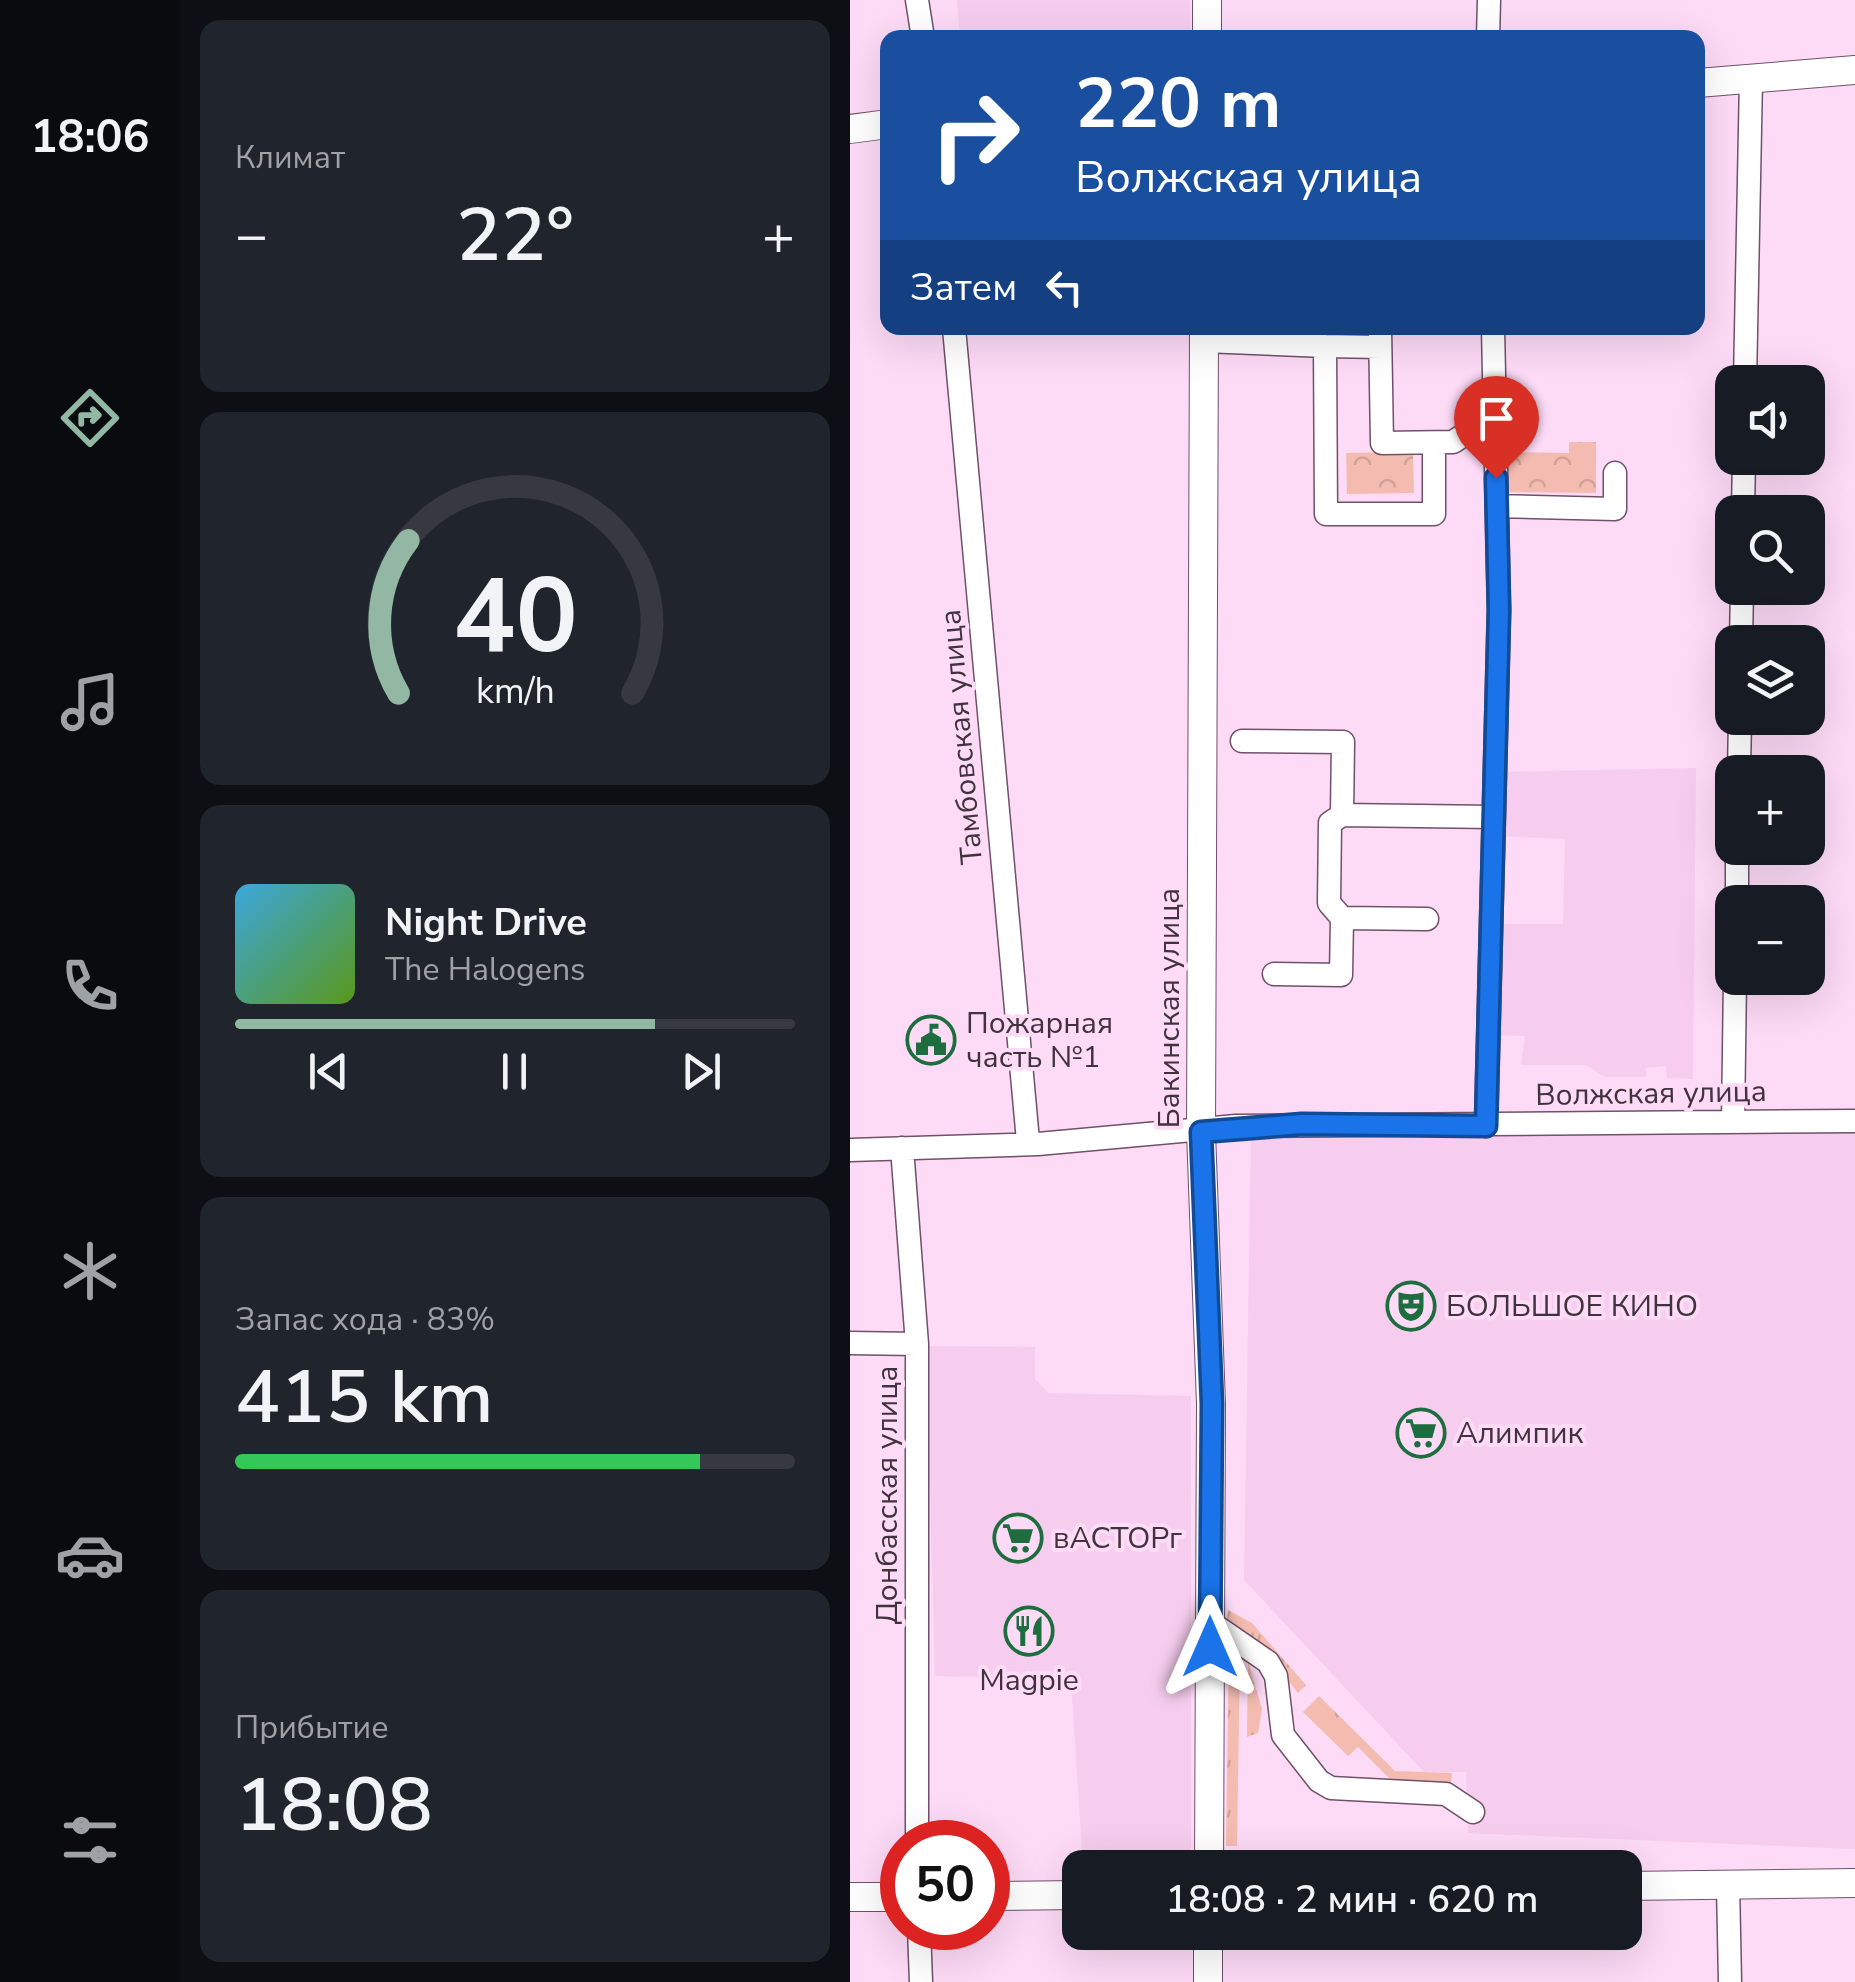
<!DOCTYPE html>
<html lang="ru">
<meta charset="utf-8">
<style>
:root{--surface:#171b24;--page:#20242c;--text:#f1f3f6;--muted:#9ea1a6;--line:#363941;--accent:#92b7a3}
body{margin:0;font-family:"Nunito Sans",sans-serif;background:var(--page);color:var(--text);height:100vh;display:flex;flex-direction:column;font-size:38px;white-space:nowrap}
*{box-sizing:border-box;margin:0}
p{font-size:32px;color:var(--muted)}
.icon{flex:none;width:55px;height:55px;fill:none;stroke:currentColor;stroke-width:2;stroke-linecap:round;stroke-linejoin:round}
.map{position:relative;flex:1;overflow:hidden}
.panel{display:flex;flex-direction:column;gap:20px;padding:20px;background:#0d0f14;width:670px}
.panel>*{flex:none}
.hud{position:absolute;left:30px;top:30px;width:825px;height:305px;border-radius:20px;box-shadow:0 10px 40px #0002;background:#1a4fa0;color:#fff;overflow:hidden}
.controls{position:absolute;left:865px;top:365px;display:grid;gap:20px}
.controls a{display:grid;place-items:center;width:110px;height:110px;border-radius:20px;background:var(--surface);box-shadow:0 10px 40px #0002;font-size:50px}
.speed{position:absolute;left:30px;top:1820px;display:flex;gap:20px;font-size:50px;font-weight:700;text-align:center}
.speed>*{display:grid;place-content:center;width:130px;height:130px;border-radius:50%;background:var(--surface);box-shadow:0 10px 40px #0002;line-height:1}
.speed .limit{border:15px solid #d22;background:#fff;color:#111}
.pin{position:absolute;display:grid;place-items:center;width:85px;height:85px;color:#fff;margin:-102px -42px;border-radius:50% 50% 50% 0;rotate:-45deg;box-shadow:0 0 10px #0007}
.pin .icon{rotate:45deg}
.me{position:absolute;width:110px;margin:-55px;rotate:0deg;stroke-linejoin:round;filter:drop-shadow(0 0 8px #0008)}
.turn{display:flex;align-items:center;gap:35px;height:210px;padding:0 30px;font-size:45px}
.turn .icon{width:130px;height:130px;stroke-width:2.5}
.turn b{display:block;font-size:70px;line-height:85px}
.then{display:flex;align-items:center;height:95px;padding:0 30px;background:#0003;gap:20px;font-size:38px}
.big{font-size:75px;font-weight:600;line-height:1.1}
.panel .card{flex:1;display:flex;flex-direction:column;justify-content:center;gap:15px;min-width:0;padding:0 35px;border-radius:20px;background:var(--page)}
.panel .dial{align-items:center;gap:0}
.dial svg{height:260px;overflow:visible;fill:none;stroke:var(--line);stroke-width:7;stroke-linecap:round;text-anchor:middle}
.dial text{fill:var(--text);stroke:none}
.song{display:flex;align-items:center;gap:30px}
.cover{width:120px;height:120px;border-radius:15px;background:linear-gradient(135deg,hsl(200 70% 55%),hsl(90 70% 35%))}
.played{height:10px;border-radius:5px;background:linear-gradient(90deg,var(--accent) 75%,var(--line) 75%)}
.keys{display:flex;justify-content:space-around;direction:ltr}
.heat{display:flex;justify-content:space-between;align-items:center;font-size:55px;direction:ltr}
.charge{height:15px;border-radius:8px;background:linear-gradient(90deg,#34c759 83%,var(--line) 0)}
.trip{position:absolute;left:212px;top:1850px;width:580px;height:100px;border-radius:20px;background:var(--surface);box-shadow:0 10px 40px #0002;font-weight:600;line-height:100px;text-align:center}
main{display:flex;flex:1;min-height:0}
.tabs{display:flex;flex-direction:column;width:180px;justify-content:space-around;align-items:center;background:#090b0e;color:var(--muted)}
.tabs .icon{width:70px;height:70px}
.tabs .selected{color:var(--accent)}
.tabs b{font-size:45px;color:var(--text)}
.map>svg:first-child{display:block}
.built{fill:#f6cdee}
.grass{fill:url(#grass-tufts)}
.park{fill:url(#park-crowns)}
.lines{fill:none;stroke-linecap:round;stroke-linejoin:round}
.minor-casing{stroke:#6f5169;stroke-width:25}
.major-casing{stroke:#6f5169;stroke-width:30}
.minor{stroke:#fff;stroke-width:22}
.major{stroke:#fff;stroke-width:28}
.route-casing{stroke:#114b97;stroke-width:25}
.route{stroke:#1a73e8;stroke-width:18}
.labels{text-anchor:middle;stroke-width:8;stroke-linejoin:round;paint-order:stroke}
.street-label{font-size:30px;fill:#41333e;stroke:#fddaf6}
.poi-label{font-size:30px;fill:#41333e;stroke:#fddaf6;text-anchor:start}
</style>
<main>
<nav class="tabs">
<b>18:06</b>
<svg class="icon selected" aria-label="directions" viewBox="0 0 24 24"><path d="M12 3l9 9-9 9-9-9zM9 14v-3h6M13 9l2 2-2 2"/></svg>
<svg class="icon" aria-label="music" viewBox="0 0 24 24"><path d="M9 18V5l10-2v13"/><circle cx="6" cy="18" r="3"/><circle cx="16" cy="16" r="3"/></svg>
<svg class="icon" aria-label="phone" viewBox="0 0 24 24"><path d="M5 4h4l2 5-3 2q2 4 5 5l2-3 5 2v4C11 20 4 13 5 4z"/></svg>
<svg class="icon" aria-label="climate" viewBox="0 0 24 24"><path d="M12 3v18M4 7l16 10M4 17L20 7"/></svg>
<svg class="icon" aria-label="car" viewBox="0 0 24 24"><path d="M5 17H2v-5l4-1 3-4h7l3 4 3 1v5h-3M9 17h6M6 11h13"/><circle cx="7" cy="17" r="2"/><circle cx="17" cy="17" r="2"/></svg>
<svg class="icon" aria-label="filters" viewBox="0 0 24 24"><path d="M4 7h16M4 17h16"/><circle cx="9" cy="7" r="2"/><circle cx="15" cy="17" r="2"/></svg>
</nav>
<section class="panel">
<div class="card"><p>Климат</p>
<div class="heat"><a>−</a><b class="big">22°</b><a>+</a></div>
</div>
<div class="card dial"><svg viewBox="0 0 100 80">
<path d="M14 69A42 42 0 1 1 86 69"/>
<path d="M14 69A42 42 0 0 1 17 22" stroke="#92b7a3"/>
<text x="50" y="56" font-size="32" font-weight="700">40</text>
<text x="50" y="72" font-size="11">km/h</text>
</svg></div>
<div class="card">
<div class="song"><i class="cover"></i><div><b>Night Drive</b><p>The Halogens</p></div></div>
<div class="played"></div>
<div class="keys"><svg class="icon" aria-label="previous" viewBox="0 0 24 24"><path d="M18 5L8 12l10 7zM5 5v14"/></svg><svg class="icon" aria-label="pause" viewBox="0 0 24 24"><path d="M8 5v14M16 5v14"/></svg><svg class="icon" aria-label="next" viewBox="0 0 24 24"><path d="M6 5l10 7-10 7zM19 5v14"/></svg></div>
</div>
<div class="card"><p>Запас хода · 83%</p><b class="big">415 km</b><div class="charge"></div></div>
<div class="card"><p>Прибытие</p><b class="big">18:08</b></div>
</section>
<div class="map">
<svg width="1005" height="1982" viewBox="0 0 1005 1982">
<defs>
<pattern id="grass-tufts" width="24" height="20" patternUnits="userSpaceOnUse" patternTransform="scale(2.5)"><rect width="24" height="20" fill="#f4bcb0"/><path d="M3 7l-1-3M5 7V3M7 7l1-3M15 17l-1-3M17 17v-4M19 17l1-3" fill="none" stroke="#d2a298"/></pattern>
<pattern id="park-crowns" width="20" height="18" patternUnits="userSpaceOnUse" patternTransform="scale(2.5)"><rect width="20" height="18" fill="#f4bcb0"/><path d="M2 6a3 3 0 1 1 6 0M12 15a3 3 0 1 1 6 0" fill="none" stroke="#d2a298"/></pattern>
</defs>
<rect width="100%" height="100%" fill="#fddaf6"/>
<!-- built -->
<path class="built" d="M 107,0 L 340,0 L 340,37 L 110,37 Z
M 846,768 L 843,1079 L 817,1078 L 816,1066 L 796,1068 L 796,1077 L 755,1077 L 736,1065 L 671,1065 L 675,1036 L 643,1035 L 644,924 L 713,924 L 715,839 L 649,836 L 652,772 Z
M 1005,1127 L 1005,1849 L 618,1833 L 616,1772 L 574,1772 L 394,1580 L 401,1134 Z
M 76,1346 L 185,1347 L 185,1379 L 198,1393 L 341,1396 L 341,1861 L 336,1867 L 230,1868 L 228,1878 L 232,1851 L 221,1679 L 85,1676 Z"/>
<!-- grass -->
<path class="grass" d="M 378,1610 L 402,1623 L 456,1685 L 448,1693 L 414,1650 L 377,1621 Z
M 379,1643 L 390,1654 L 387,1846 L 376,1846 Z
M 398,1661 L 412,1709 L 408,1733 L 397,1737 Z
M 469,1696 L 545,1771 L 602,1773 L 601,1783 L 542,1781 L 508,1747 L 498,1756 L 453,1712 Z"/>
<!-- park -->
<path class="park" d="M 719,442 L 746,442 L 746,493 L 650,492 L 650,452 L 719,453 Z
M 563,452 L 564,493 L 497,494 L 496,453 Z"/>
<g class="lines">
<!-- minor casing -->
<g class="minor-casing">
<path id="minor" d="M 67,0 L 73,38
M 638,38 L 639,0
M 104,328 L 178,1141
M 530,328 L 532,443 L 603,442 L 632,423 L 645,422
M 354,341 L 475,346 L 476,514 L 584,514 L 584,456
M 475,346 L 530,347
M 895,382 L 901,78
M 647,506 L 765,509 L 765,473
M 893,512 L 894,458
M 891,642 L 892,588
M 392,741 L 493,742 L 492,815 L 643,817
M 889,772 L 890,718
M 887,902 L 887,848
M 492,918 L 577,919
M 424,974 L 491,975 L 492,918 L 479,903 L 480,823 L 492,815
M 883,1122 L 885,978
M 636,1126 L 649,610 L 643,328
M 52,1148 L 67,1344 L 67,1842
M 0,1150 L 188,1144 L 386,1126 L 1005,1121
M 0,1343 L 67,1344
M 360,1622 L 418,1662 L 426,1676 L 433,1735 L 469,1781 L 481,1788 L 596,1794 L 623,1812
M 878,1885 L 880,1982
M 69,1928 L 71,1982"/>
</g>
<!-- major casing -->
<g class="major-casing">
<path id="major" d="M 357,38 L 357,0
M 848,83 L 1005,70
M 0,129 L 38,124
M 354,328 L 351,1132 L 361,1404 L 359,1868
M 775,1886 L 1005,1883
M 138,1896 L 230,1895
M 0,1897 L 52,1897
M 358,1982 L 358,1932"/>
</g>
<!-- minor -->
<use href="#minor" class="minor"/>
<!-- major -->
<use href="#major" class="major"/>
</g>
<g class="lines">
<!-- route casing -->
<g class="route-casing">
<path id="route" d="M 360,1647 L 362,1404 L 351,1132 L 452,1124 L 636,1126 L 649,610 L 646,478"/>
</g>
<!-- route -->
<use href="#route" class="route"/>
</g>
<!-- icons -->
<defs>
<g id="civic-ring" transform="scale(2.5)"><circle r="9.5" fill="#fddaf6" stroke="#1d6d3e" stroke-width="1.5"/><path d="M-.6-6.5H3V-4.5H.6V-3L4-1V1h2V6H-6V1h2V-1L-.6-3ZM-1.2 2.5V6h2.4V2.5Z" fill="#1d6d3e"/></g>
<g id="theatre-ring" transform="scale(2.5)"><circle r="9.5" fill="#fddaf6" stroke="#1d6d3e" stroke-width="1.5"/><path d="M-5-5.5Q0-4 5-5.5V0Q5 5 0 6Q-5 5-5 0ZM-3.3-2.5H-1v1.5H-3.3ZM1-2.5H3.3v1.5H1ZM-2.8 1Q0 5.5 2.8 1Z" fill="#1d6d3e"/></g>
<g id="supermarket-ring" transform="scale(2.5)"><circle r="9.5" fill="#fddaf6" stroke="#1d6d3e" stroke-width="1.5"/><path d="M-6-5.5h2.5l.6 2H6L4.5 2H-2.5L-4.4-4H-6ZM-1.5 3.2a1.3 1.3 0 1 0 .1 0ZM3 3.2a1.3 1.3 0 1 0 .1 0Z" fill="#1d6d3e"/></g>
<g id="restaurant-ring" transform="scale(2.5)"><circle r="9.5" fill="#fddaf6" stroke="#1d6d3e" stroke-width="1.5"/><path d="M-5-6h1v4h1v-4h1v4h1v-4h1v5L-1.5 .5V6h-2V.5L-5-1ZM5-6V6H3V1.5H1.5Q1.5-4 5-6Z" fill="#1d6d3e"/></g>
</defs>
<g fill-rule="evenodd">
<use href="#civic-ring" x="81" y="1040"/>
<use href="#theatre-ring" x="561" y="1306"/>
<use href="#supermarket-ring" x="571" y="1433"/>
<use href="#supermarket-ring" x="168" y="1538"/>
<use href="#restaurant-ring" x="179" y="1631"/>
</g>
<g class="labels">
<!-- street labels -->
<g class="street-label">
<text transform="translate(111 737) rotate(-95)" y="10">Тамбовская улица</text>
<text transform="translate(319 1008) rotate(-90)" y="10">Бакинская улица</text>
<text transform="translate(801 1093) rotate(-1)" y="10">Волжская улица</text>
<text transform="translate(37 1495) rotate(-90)" y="10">Донбасская улица</text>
</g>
<!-- poi labels -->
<g class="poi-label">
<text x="116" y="1033">Пожарная<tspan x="116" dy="34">часть №1</tspan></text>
<text x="596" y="1316">БОЛЬШОЕ КИНО</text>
<text x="606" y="1443">Алимпик</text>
<text x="203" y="1548">вАСТОРг</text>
<text x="179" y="1690" text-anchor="middle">Magpie</text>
</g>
</g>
</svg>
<div class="controls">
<a><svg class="icon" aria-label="sound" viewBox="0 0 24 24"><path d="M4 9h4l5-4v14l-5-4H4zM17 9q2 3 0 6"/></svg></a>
<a><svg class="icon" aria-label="search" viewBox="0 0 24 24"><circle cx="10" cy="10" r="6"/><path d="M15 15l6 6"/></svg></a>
<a><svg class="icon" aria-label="layers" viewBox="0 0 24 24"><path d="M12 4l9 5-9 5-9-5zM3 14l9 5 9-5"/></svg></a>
<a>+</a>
<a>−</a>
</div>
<div class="speed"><div class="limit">50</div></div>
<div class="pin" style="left:646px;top:478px;background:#d93025"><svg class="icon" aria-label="arrive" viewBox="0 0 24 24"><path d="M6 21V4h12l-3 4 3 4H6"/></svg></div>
<svg class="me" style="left:360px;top:1647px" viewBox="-20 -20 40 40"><path d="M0-17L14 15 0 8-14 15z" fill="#1a73e8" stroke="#fff" stroke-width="4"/></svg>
<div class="trip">18:08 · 2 мин · 620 m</div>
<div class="hud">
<div class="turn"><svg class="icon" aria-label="right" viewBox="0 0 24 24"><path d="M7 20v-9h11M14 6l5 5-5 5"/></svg><div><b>220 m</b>Волжская улица</div></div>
<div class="then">Затем<svg class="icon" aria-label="left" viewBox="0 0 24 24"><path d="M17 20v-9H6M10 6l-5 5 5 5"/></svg></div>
</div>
</div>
</main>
